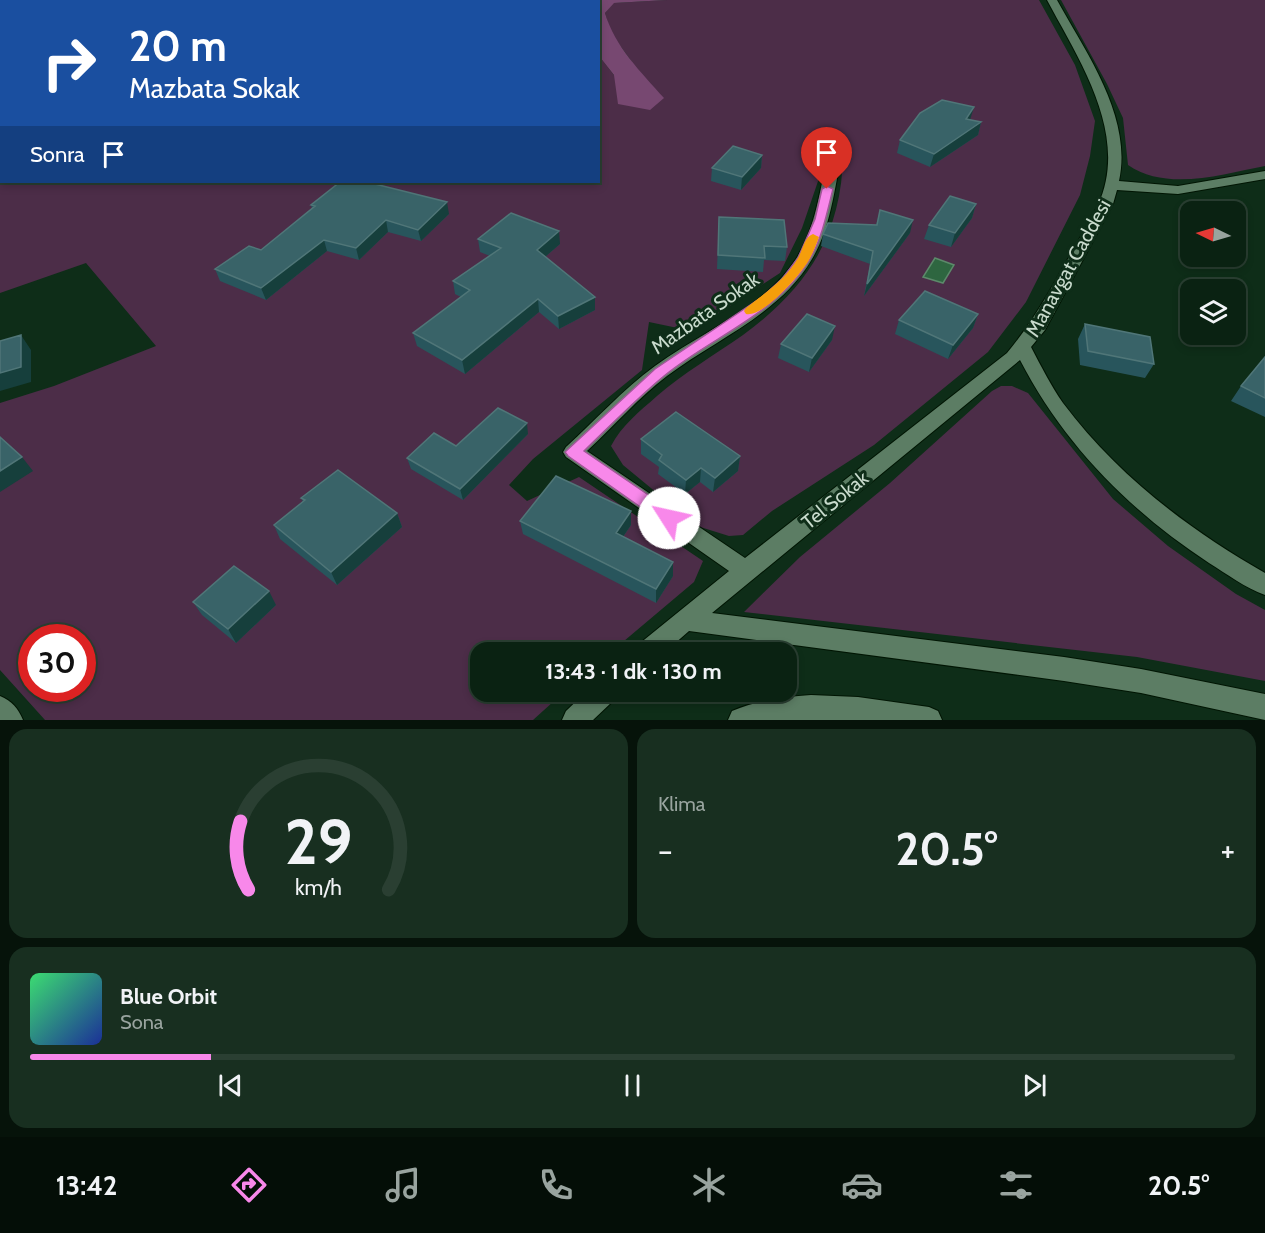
<!DOCTYPE html>
<html lang="tr">
<meta charset="utf-8">
<style>
:root{--surface:#0a2212;--page:#182f20;--text:#f1f3f6;--muted:#99a49f;--line:#2a3f32;--accent:#f888ea}
body{margin:0;font-family:Cabin,sans-serif;background:var(--page);color:var(--text);height:100vh;display:flex;flex-direction:column;font-size:22px;white-space:nowrap}
*{box-sizing:border-box;margin:0}
p{font-size:20px;color:var(--muted)}
.icon{flex:none;width:33px;height:33px;fill:none;stroke:currentColor;stroke-width:2;stroke-linecap:round;stroke-linejoin:round}
.map{position:relative;height:720px;overflow:hidden}
.drawer{display:flex;flex-direction:column;gap:9px;padding:9px;background:#06130a;flex:1}
.drawer>*{flex:none}
.guide{position:absolute;left:0px;top:0px;width:600px;height:183px;box-shadow:0 3px 9px #0003,0 0 0 2px var(--line);background:#1a4fa0;color:#fff;overflow:hidden}
.needle{width:39px;rotate:275deg}
.controls{position:absolute;left:1180px;top:201px;display:grid;gap:12px}
.controls a{display:grid;place-items:center;width:66px;height:66px;border-radius:12px;background:var(--surface);box-shadow:0 3px 9px #0003,0 0 0 2px var(--line);font-size:30px}
.speed{position:absolute;left:18px;top:624px;display:flex;gap:12px;font-size:30px;font-weight:700;text-align:center}
.speed>*{display:grid;place-content:center;width:78px;height:78px;border-radius:50%;background:var(--surface);box-shadow:0 3px 9px #0003,0 0 0 2px var(--line);line-height:1}
.speed .limit{border:9px solid #d22;background:#fff;color:#111}
.pin{position:absolute;display:grid;place-items:center;width:51px;height:51px;color:#fff;margin:-62px -26px;border-radius:50% 50% 50% 0;rotate:-45deg;box-shadow:0 0 6px #0007}
.pin .icon{rotate:45deg}
.me{position:absolute;width:66px;margin:-33px;rotate:305deg;stroke-linejoin:round;filter:drop-shadow(0 0 4px #0008)}
.turn{display:flex;align-items:center;gap:21px;height:126px;padding:0 30px;font-size:27px}
.turn .icon{width:78px;height:78px;stroke-width:2.5}
.turn b{display:block;font-size:42px;line-height:51px}
.then{display:flex;align-items:center;height:57px;padding:0 30px;background:#0003;gap:12px;font-size:22px}
.big{font-size:45px;font-weight:800;line-height:1.1}
.drawer .tile{flex:1;display:flex;flex-direction:column;justify-content:center;gap:9px;min-width:0;padding:0 21px;border-radius:18px;background:var(--page)}
.drawer .dial{align-items:center;gap:0}
.dial svg{height:156px;overflow:visible;fill:none;stroke:var(--line);stroke-width:7;stroke-linecap:round;text-anchor:middle}
.dial text{fill:var(--text);stroke:none}
.song{display:flex;align-items:center;gap:18px}
.cover{width:72px;height:72px;border-radius:9px;background:linear-gradient(135deg,hsl(140 70% 55%),hsl(230 70% 35%))}
.played{height:6px;border-radius:3px;background:linear-gradient(90deg,var(--accent) 15%,var(--line) 15%)}
.keys{display:flex;justify-content:space-around;direction:ltr}
.heat{display:flex;justify-content:space-between;align-items:center;font-size:33px;direction:ltr}
.drawer .tiles{flex:1;display:grid;gap:9px;grid-template-columns:1fr 1fr}
.tile:last-child{grid-column:span 2}
.trip{position:absolute;left:470px;top:642px;width:327px;height:60px;border-radius:18px;background:var(--surface);box-shadow:0 3px 9px #0003,0 0 0 2px var(--line);font-weight:800;line-height:60px;text-align:center}
.tabs{display:flex;height:96px;justify-content:space-around;align-items:center;background:#040e07;color:var(--muted)}
.tabs .icon{width:42px;height:42px}
.tabs .active{color:var(--accent)}
.tabs b{font-size:27px;color:var(--text)}
.map>svg:first-child{display:block}
.green{fill:#4c2d48;fill-rule:evenodd}
.forest{fill:#774871}
.water{fill:#2e6640;stroke:#5c896a;stroke-width:1.5}
.lines{fill:none;stroke-linecap:round;stroke-linejoin:round}
.minor-casing{stroke:#001503;stroke-width:2}
.primary-casing{stroke:#001503;stroke-width:2}
.minor{fill:#5c7d64;fill-rule:evenodd}
.primary{fill:#a6745e;fill-rule:evenodd}
.wall{fill:#28555c}
.shaded-wall{fill:#163f3c}
.building{fill:#396368;stroke:#507678;stroke-width:1.5}
.route{fill:#f888ea;stroke:#a15898;stroke-width:1.5}
.slow{fill:#f59e0b}
.labels{text-anchor:middle;stroke-width:6;stroke-linejoin:round;paint-order:stroke}
.street-label{font-size:20px;fill:#c8dacc;stroke:#0e2d18}
</style>
<div class="map">
<svg width="1265" height="720" viewBox="0 0 1265 720">
<rect width="100%" height="100%" fill="#0e2d18"/>
<!-- green -->
<path class="green" d="M 217,0 L 574,0 L 575,1 L 214,2 Z
M 667,0 L 1039,0 L 1075,65 L 1095,121 L 1090,156 L 1080,195 L 1026,302 L 988,352 L 874,445 L 772,511 L 743,535 L 729,536 L 697,526 L 623,465 L 611,446 C 622,425 639,412 657,396 C 684,373 714,355 743,335 C 807,288 842,235 843,154 L 828,152 L 802,228 L 780,273 L 692,331 L 649,322 L 642,370 L 533,459 L 509,485 L 527,501 L 579,477 L 703,561 L 694,582 L 611,652 L 480,652 L 480,692 L 564,692 L 533,720 L 45,720 L 0,670 L 0,403 L 54,386 L 156,346 L 86,263 L 0,293 L 0,105 L 2,182 L 598,182 L 599,56 L 614,75 L 632,62 L 611,33 L 605,13 L 613,3 ZM 32,638 L 82,638 L 82,688 L 32,688 Z
M 1061,0 L 1265,0 L 1265,166 C 1223,174 1167,192 1128,165 L 1123,118 L 1107,84 Z
M 1001,386 L 1012,386 L 1028,393 L 1113,499 L 1168,546 L 1236,594 L 1265,610 L 1265,681 L 1137,657 L 744,612 L 800,557 L 890,483 L 992,391 Z"/>
<!-- forest -->
<path class="forest" d="M 574,0 L 667,0 L 614,3 L 605,13 C 615,47 641,72 664,98 L 650,110 L 618,104 L 614,75 L 599,56 L 598,2 Z"/>
<!-- water -->
<path class="water" d="M 935,258 L 954,265 L 943,283 L 923,277 Z"/>
<g class="lines">
<!-- minor casing -->
<g class="minor-casing">
<path id="minor" d="M 1047,0 L 1057,0 C 1086,53 1133,117 1119,181 L 1178,186 L 1265,171 L 1265,179 L 1178,194 L 1117,190 L 1113,204 L 1045,330 L 1031,347 C 1041,366 1051,386 1063,403 C 1117,475 1188,529 1265,573 L 1265,595 C 1245,588 1227,574 1209,563 C 1130,511 1064,445 1020,360 L 712,613 L 1064,657 L 1141,669 L 1265,694 L 1265,720 L 1141,693 L 1064,681 L 689,631 L 665,652 L 636,652 L 639,644 L 729,571 L 566,457 L 563,452 L 566,447 C 596,420 622,390 655,366 C 701,332 764,309 796,259 C 815,229 820,191 827,158 L 834,154 L 841,158 C 834,192 830,229 812,259 C 780,314 716,339 667,376 C 638,398 614,426 587,451 L 745,558 L 1007,353 C 1032,323 1050,291 1069,257 C 1078,240 1090,223 1098,205 C 1130,135 1079,60 1047,0 Z
M 0,71 L 2,71 L 2,79 L 0,79 Z
M 586,692 L 617,692 L 613,701 L 593,720 L 562,720 L 566,711 Z
M 811,695 L 858,697 L 929,707 L 938,711 L 942,720 L 728,720 L 732,711 C 757,700 783,697 811,695 Z
M 0,696 C 12,701 18,708 23,720 L 0,720 Z"/>
</g>
<!-- primary casing -->
<g class="primary-casing">
<path id="primary" d="M 193,0 L 205,0 L 192,2 Z"/>
</g>
<!-- minor -->
<use href="#minor" class="minor"/>
<!-- primary -->
<use href="#primary" class="primary"/>
</g>
<!-- wall -->
<path class="wall" d="M 2,90 L 2,159 L 0,158 L 0,91 Z
M 970,120 L 981,122 L 978,135 L 930,167 L 897,153 L 900,140 Z
M 762,155 L 761,168 L 741,190 L 711,181 L 712,168 Z
M 976,204 L 972,218 L 951,247 L 924,239 L 929,225 Z
M 311,205 L 449,214 L 421,241 L 388,232 L 359,260 L 327,251 L 266,300 L 220,281 L 215,269 L 261,250 L 312,209 Z
M 880,210 L 910,233 L 864,296 L 870,264 L 821,246 L 823,234 L 876,225 Z
M 719,217 L 787,247 L 785,261 L 764,260 L 763,272 L 717,269 Z
M 478,239 L 560,244 L 545,257 L 595,297 L 595,310 L 559,329 L 539,312 L 465,374 L 417,346 L 413,333 L 461,297 L 455,294 L 453,281 L 490,256 L 480,252 Z
M 978,314 L 973,328 L 948,359 L 895,334 L 899,320 Z
M 1085,324 L 1154,364 L 1145,378 L 1080,365 L 1078,339 Z
M 832,340 L 809,372 L 778,358 L 781,344 Z
M 1265,357 L 1265,417 L 1231,401 L 1241,386 Z
M 528,434 L 463,500 L 411,469 L 407,458 L 456,446 Z
M 641,439 L 740,456 L 738,471 L 713,492 L 700,482 L 685,494 L 658,474 L 659,467 L 641,454 Z
M 301,498 L 397,513 L 402,527 L 337,585 L 280,539 L 274,525 L 303,502 Z
M 520,521 L 631,525 L 623,537 L 673,576 L 656,603 L 523,534 Z
M 193,602 L 276,605 L 236,643 L 202,615 Z"/>
<!-- shaded-wall -->
<path class="shaded-wall" d="M 99,0 L 125,0 L 122,2 L 96,2 Z
M 358,0 L 374,0 L 372,2 L 356,2 Z
M 974,107 L 970,120 L 966,119 Z
M 981,122 L 978,135 L 930,167 L 934,154 Z
M 762,155 L 761,168 L 741,190 L 742,177 Z
M 447,202 L 449,214 L 421,241 L 418,230 Z
M 976,204 L 972,218 L 951,247 L 955,233 Z
M 386,220 L 388,232 L 359,260 L 356,248 Z
M 913,220 L 910,233 L 864,296 L 867,284 Z
M 559,231 L 560,244 L 538,263 L 537,250 Z
M 324,240 L 327,251 L 266,300 L 261,288 Z
M 595,297 L 595,310 L 559,329 L 558,316 Z
M 538,299 L 539,312 L 465,374 L 462,360 Z
M 978,314 L 973,328 L 948,359 L 953,345 Z
M 835,326 L 832,340 L 809,372 L 812,358 Z
M 21,335 L 31,350 L 31,382 L 0,391 L 0,373 Z
M 527,423 L 528,434 L 463,500 L 460,489 Z
M 740,456 L 738,471 L 713,492 L 715,478 Z
M 22,457 L 33,471 L 0,492 L 0,471 Z
M 701,468 L 700,482 L 685,494 L 686,480 Z
M 631,511 L 631,525 L 616,547 L 616,533 Z
M 397,513 L 402,527 L 337,585 L 331,572 Z
M 673,562 L 673,576 L 656,603 L 656,589 Z
M 269,591 L 276,605 L 236,643 L 228,629 Z"/>
<!-- building -->
<path class="building" d="M 32,0 L 99,0 L 96,2 L 27,2 Z
M 266,0 L 358,0 L 356,2 L 264,2 Z
M 0,7 L 2,7 L 2,47 L 0,48 Z
M 2,90 L 2,106 L 0,105 L 0,91 Z
M 942,100 L 974,107 L 966,119 L 981,122 L 934,154 L 900,140 L 920,113 Z
M 2,109 L 2,151 L 0,150 L 0,110 Z
M 733,146 L 762,155 L 742,177 L 712,168 Z
M 340,182 L 367,182 L 447,202 L 418,230 L 386,220 L 356,248 L 324,240 L 261,288 L 215,269 L 249,246 L 261,250 L 315,206 L 311,205 Z
M 950,196 L 976,204 L 955,233 L 929,225 Z
M 880,210 L 913,220 L 867,284 L 873,251 L 823,234 L 828,223 L 877,225 Z
M 511,213 L 559,231 L 537,250 L 595,297 L 558,316 L 538,299 L 462,360 L 413,333 L 470,290 L 453,281 L 501,248 L 478,239 Z
M 719,217 L 784,220 L 787,247 L 764,246 L 765,258 L 718,255 Z
M 925,291 L 978,314 L 953,345 L 899,320 Z
M 807,314 L 835,326 L 812,358 L 781,344 Z
M 1085,324 L 1150,337 L 1154,364 L 1088,351 Z
M 21,335 L 21,367 L 0,373 L 0,341 Z
M 1265,357 L 1265,398 L 1241,386 Z
M 498,408 L 527,423 L 460,489 L 407,458 L 434,433 L 456,446 Z
M 676,412 L 740,456 L 715,478 L 701,468 L 686,480 L 659,460 L 662,455 L 641,439 Z
M 0,437 L 22,457 L 0,471 Z
M 338,470 L 397,513 L 331,572 L 274,525 L 305,500 L 301,498 Z
M 556,476 L 631,511 L 616,533 L 673,562 L 656,589 L 520,521 Z
M 234,566 L 269,591 L 228,629 L 193,602 Z"/>
<!-- route -->
<path class="route" d="M 827,186 L 833,189 C 827,213 822,238 810,259 C 778,314 711,337 664,376 C 636,399 610,426 584,451 L 675,513 L 677,518 L 675,523 L 669,525 L 663,523 L 568,456 L 565,452 L 655,369 L 762,297 L 782,279 L 798,258 L 815,219 L 822,189 Z"/>
<!-- slow -->
<path class="slow" d="M 813,234 L 819,237 C 816,245 813,253 809,260 C 801,274 763,318 746,314 L 744,311 L 746,308 C 765,293 786,279 798,258 C 803,250 804,237 813,234 Z"/>
<g class="labels">
<!-- street labels -->
<g class="street-label">
<text transform="translate(1068 268) rotate(-61)" y="7">Manavgat Caddesi</text>
<text transform="translate(705 313) rotate(-35)" y="7">Mazbata Sokak</text>
<text transform="translate(835 500) rotate(-39)" y="7">Tel Sokak</text>
</g>
</g>
</svg>
<div class="controls">
<a><svg class="needle" viewBox="-14 -14 28 28"><path d="M0-13l5 13h-10z" fill="#e53935"/><path d="M0 13l5-13h-10z" fill="#99a49f"/></svg></a>
<a><svg class="icon" aria-label="layers" viewBox="0 0 24 24"><path d="M12 4l9 5-9 5-9-5zM3 14l9 5 9-5"/></svg></a>
</div>
<div class="speed"><div class="limit">30</div></div>
<div class="pin" style="left:827px;top:189px;background:#d93025"><svg class="icon" aria-label="arrive" viewBox="0 0 24 24"><path d="M6 21V4h12l-3 4 3 4H6"/></svg></div>
<svg class="me" style="left:669px;top:518px" viewBox="-20 -20 40 40"><circle r="19" fill="#fff"/><path d="M0-13L10 11 0 6-10 11z" fill="#f888ea"/></svg>
<div class="trip">13:43 · 1 dk · 130 m</div>
<div class="guide">
<div class="turn"><svg class="icon" aria-label="right" viewBox="0 0 24 24"><path d="M7 20v-9h11M14 6l5 5-5 5"/></svg><div><b>20 m</b>Mazbata Sokak</div></div>
<div class="then">Sonra<svg class="icon" aria-label="arrive" viewBox="0 0 24 24"><path d="M6 21V4h12l-3 4 3 4H6"/></svg></div>
</div>
</div>
<section class="drawer">
<div class="tiles">
<div class="tile dial"><svg viewBox="0 0 100 80">
<path d="M14 69A42 42 0 1 1 86 69"/>
<path d="M14 69A42 42 0 0 1 10 34" stroke="#f888ea"/>
<text x="50" y="56" font-size="32" font-weight="700">29</text>
<text x="50" y="72" font-size="11">km/h</text>
</svg></div>
<div class="tile"><p>Klima</p>
<div class="heat"><a>−</a><b class="big">20.5°</b><a>+</a></div>
</div>
<div class="tile">
<div class="song"><i class="cover"></i><div><b>Blue Orbit</b><p>Sona</p></div></div>
<div class="played"></div>
<div class="keys"><svg class="icon" aria-label="previous" viewBox="0 0 24 24"><path d="M18 5L8 12l10 7zM5 5v14"/></svg><svg class="icon" aria-label="pause" viewBox="0 0 24 24"><path d="M8 5v14M16 5v14"/></svg><svg class="icon" aria-label="next" viewBox="0 0 24 24"><path d="M6 5l10 7-10 7zM19 5v14"/></svg></div>
</div>
</div>
</section>
<nav class="tabs">
<b>13:42</b>
<svg class="icon active" aria-label="directions" viewBox="0 0 24 24"><path d="M12 3l9 9-9 9-9-9zM9 14v-3h6M13 9l2 2-2 2"/></svg>
<svg class="icon" aria-label="music" viewBox="0 0 24 24"><path d="M9 18V5l10-2v13"/><circle cx="6" cy="18" r="3"/><circle cx="16" cy="16" r="3"/></svg>
<svg class="icon" aria-label="phone" viewBox="0 0 24 24"><path d="M5 4h4l2 5-3 2q2 4 5 5l2-3 5 2v4C11 20 4 13 5 4z"/></svg>
<svg class="icon" aria-label="climate" viewBox="0 0 24 24"><path d="M12 3v18M4 7l16 10M4 17L20 7"/></svg>
<svg class="icon" aria-label="car" viewBox="0 0 24 24"><path d="M5 17H2v-5l4-1 3-4h7l3 4 3 1v5h-3M9 17h6M6 11h13"/><circle cx="7" cy="17" r="2"/><circle cx="17" cy="17" r="2"/></svg>
<svg class="icon" aria-label="filters" viewBox="0 0 24 24"><path d="M4 7h16M4 17h16"/><circle cx="9" cy="7" r="2"/><circle cx="15" cy="17" r="2"/></svg>
<b>20.5°</b>
</nav>
